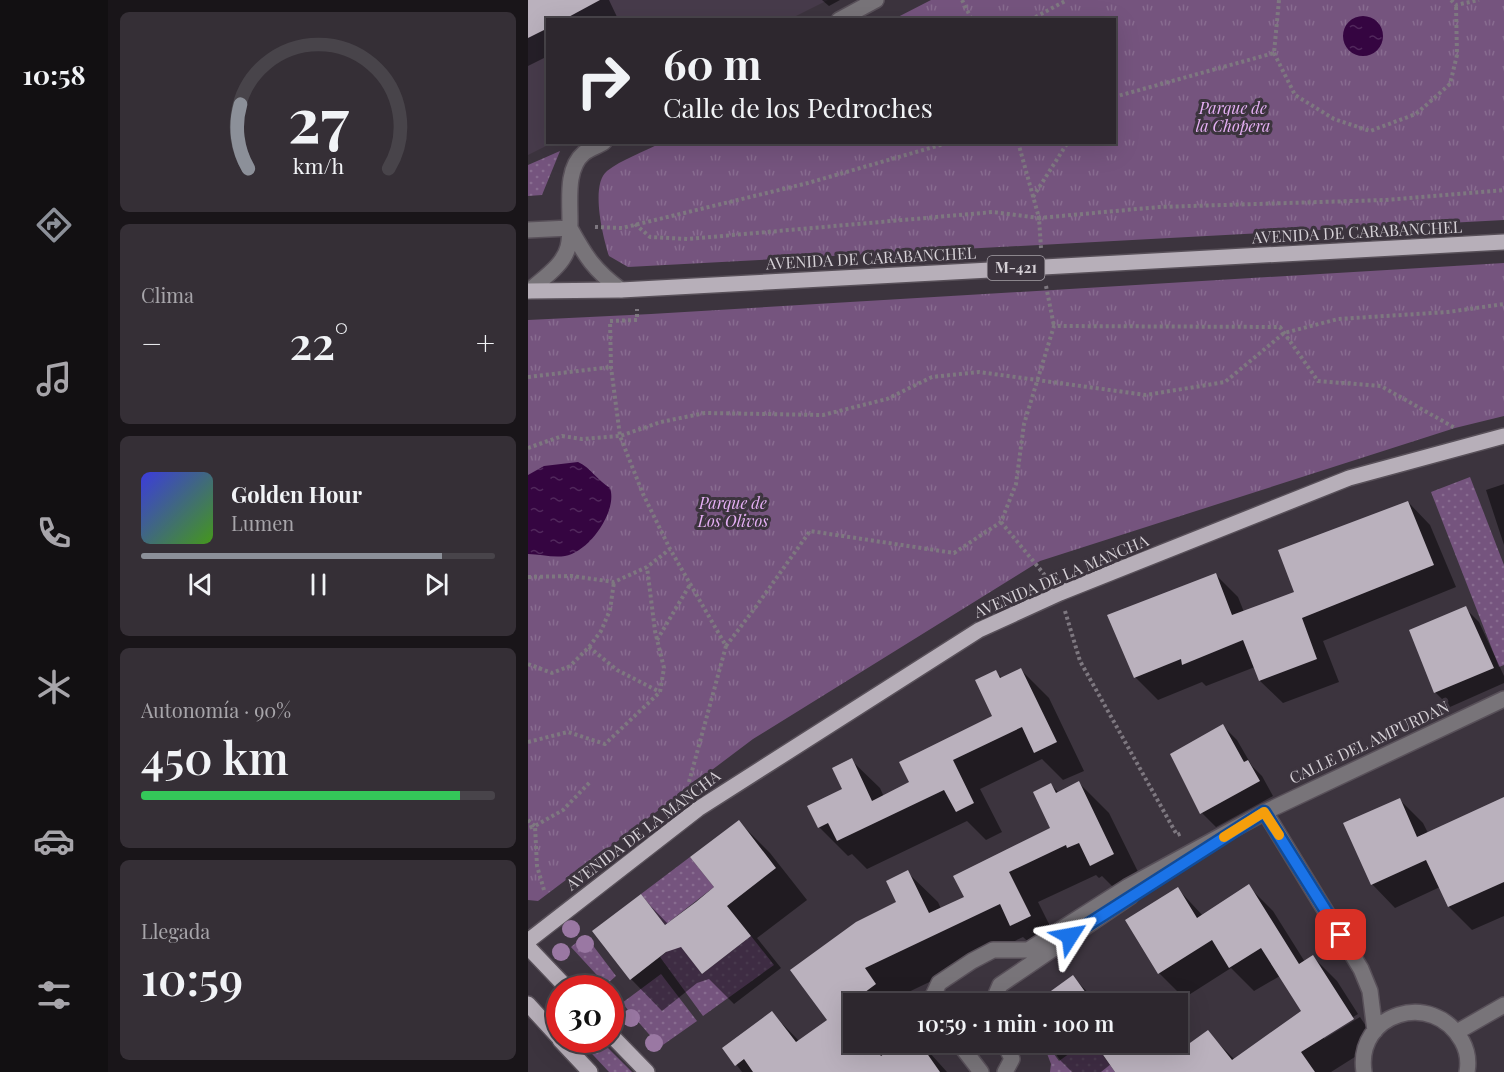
<!DOCTYPE html>
<html lang="es">
<meta charset="utf-8">
<style>
:root{--surface:#2d272e;--page:#352f36;--text:#f1f3f6;--muted:#a7a5aa;--line:#48444a;--accent:#8c9099}
body{margin:0;font-family:"Playfair Display",serif;background:var(--page);color:var(--text);height:100vh;display:flex;flex-direction:column;font-size:22px;white-space:nowrap}
*{box-sizing:border-box;margin:0}
p{font-size:20px;color:var(--muted)}
.icon{flex:none;width:33px;height:33px;fill:none;stroke:currentColor;stroke-width:2;stroke-linecap:round;stroke-linejoin:round}
.map{position:relative;flex:1;overflow:hidden}
.drawer{display:flex;flex-direction:column;gap:12px;padding:12px;background:#191519;width:420px}
.drawer>*{flex:none}
.banner{position:absolute;left:18px;top:18px;width:570px;height:126px;border-radius:0px;box-shadow:0 6px 24px #0002,0 0 0 2px var(--line);background:#2d272e;color:var(--text);overflow:hidden}
.speed{position:absolute;left:18px;top:975px;display:flex;gap:12px;font-size:30px;font-weight:700;text-align:center}
.speed>*{display:grid;place-content:center;width:78px;height:78px;border-radius:50%;background:var(--surface);box-shadow:0 6px 24px #0002,0 0 0 2px var(--line);line-height:1}
.speed .limit{border:9px solid #d22;background:#fff;color:#111}
.pin{position:absolute;display:grid;place-items:center;width:51px;height:51px;color:#fff;margin:-26px;border-radius:12px;box-shadow:0 3px 9px #0006}
.me{position:absolute;width:66px;margin:-33px;rotate:56deg;stroke-linejoin:round;filter:drop-shadow(0 0 4px #0008)}
.turn{display:flex;align-items:center;gap:21px;height:126px;padding:0 18px;font-size:27px}
.turn .icon{width:78px;height:78px;stroke-width:2.5}
.turn b{display:block;font-size:42px;line-height:51px}
.big{font-size:45px;font-weight:600;line-height:1.1}
.drawer .tile{flex:1;display:flex;flex-direction:column;justify-content:center;gap:9px;min-width:0;padding:0 21px;border-radius:9px;background:var(--page)}
.drawer .dial{align-items:center;gap:0}
.dial svg{height:156px;overflow:visible;fill:none;stroke:var(--line);stroke-width:7;stroke-linecap:round;text-anchor:middle}
.dial text{fill:var(--text);stroke:none}
.song{display:flex;align-items:center;gap:18px}
.cover{width:72px;height:72px;border-radius:9px;background:linear-gradient(135deg,hsl(240 70% 55%),hsl(100 70% 35%))}
.played{height:6px;border-radius:3px;background:linear-gradient(90deg,var(--accent) 85%,var(--line) 85%)}
.keys{display:flex;justify-content:space-around;direction:ltr}
.heat{display:flex;justify-content:space-between;align-items:center;font-size:33px;direction:ltr}
.charge{height:9px;border-radius:4px;background:linear-gradient(90deg,#34c759 90%,var(--line) 0)}
.trip{position:absolute;left:315px;top:993px;width:345px;height:60px;border-radius:0px;background:var(--surface);box-shadow:0 6px 24px #0002,0 0 0 2px var(--line);font-weight:600;line-height:60px;text-align:center}
main{display:flex;flex:1;min-height:0}
.menu{display:flex;flex-direction:column;width:108px;justify-content:space-around;align-items:center;background:#121012;color:var(--muted)}
.menu .icon{width:42px;height:42px}
.menu .on{color:var(--accent)}
.menu b{font-size:27px;color:var(--text)}
.map>svg:first-child{display:block}
.built{fill:#473b4b}
.grass{fill:url(#grass-dots)}
.park{fill:url(#park-tufts)}
.water{fill:url(#water-ripples)}
.shadow{fill:#0007}
.building{fill:#bab1bd}
.lines{fill:none;stroke-linecap:round;stroke-linejoin:round}
.minor-casing{stroke:#585059;stroke-width:18}
.major-casing{stroke:#585059;stroke-width:18}
.path{stroke:#7e7880;stroke-width:4;stroke-dasharray:3 3;stroke-linecap:butt}
.minor{stroke:#787479;stroke-width:15}
.major{stroke:#b7afb9;stroke-width:15}
.tree{fill:#9a78a3}
.route-casing{stroke:#114b97;stroke-width:15}
.route{stroke:#1a73e8;stroke-width:10}
.slow{stroke:#f59e0b;stroke-width:10}
.labels{text-anchor:middle;stroke-width:6;stroke-linejoin:round;paint-order:stroke}
.shield{fill:#3c343e;stroke:#a7a1a8;stroke-width:1.5}
.shield-label{font-size:15px;font-weight:bold;fill:#d5d0d6}
.park-label{font-size:16px;font-style:italic;fill:#e6b0f5;stroke:#3c343e}
.street-label{font-size:16px;fill:#d5d0d6;stroke:#3c343e}
</style>
<main>
<nav class="menu">
<b>10:58</b>
<svg class="icon on" aria-label="directions" viewBox="0 0 24 24"><path d="M12 3l9 9-9 9-9-9zM9 14v-3h6M13 9l2 2-2 2"/></svg>
<svg class="icon" aria-label="music" viewBox="0 0 24 24"><path d="M9 18V5l10-2v13"/><circle cx="6" cy="18" r="3"/><circle cx="16" cy="16" r="3"/></svg>
<svg class="icon" aria-label="phone" viewBox="0 0 24 24"><path d="M5 4h4l2 5-3 2q2 4 5 5l2-3 5 2v4C11 20 4 13 5 4z"/></svg>
<svg class="icon" aria-label="climate" viewBox="0 0 24 24"><path d="M12 3v18M4 7l16 10M4 17L20 7"/></svg>
<svg class="icon" aria-label="car" viewBox="0 0 24 24"><path d="M5 17H2v-5l4-1 3-4h7l3 4 3 1v5h-3M9 17h6M6 11h13"/><circle cx="7" cy="17" r="2"/><circle cx="17" cy="17" r="2"/></svg>
<svg class="icon" aria-label="filters" viewBox="0 0 24 24"><path d="M4 7h16M4 17h16"/><circle cx="9" cy="7" r="2"/><circle cx="15" cy="17" r="2"/></svg>
</nav>
<section class="drawer">
<div class="tile dial"><svg viewBox="0 0 100 80">
<path d="M14 69A42 42 0 1 1 86 69"/>
<path d="M14 69A42 42 0 0 1 10 36" stroke="#8c9099"/>
<text x="50" y="56" font-size="32" font-weight="700">27</text>
<text x="50" y="72" font-size="11">km/h</text>
</svg></div>
<div class="tile"><p>Clima</p>
<div class="heat"><a>−</a><b class="big">22°</b><a>+</a></div>
</div>
<div class="tile">
<div class="song"><i class="cover"></i><div><b>Golden Hour</b><p>Lumen</p></div></div>
<div class="played"></div>
<div class="keys"><svg class="icon" aria-label="previous" viewBox="0 0 24 24"><path d="M18 5L8 12l10 7zM5 5v14"/></svg><svg class="icon" aria-label="pause" viewBox="0 0 24 24"><path d="M8 5v14M16 5v14"/></svg><svg class="icon" aria-label="next" viewBox="0 0 24 24"><path d="M6 5l10 7-10 7zM19 5v14"/></svg></div>
</div>
<div class="tile"><p>Autonomía · 90%</p><b class="big">450 km</b><div class="charge"></div></div>
<div class="tile"><p>Llegada</p><b class="big">10:59</b></div>
</section>
<div class="map">
<svg width="976" height="1072" viewBox="0 0 976 1072">
<defs>
<pattern id="grass-dots" width="8" height="8" patternUnits="userSpaceOnUse" patternTransform="scale(1.5)"><rect width="8" height="8" fill="#75547e"/><path d="M2 2h.1M6 6h.1" fill="none" stroke="#886c90" stroke-width="1.8" stroke-linecap="round"/></pattern>
<pattern id="park-tufts" width="24" height="20" patternUnits="userSpaceOnUse" patternTransform="scale(1.5)"><rect width="24" height="20" fill="#75547e"/><path d="M3 7l-1-3M5 7V3M7 7l1-3M15 17l-1-3M17 17v-4M19 17l1-3" fill="none" stroke="#886c90"/></pattern>
<pattern id="water-ripples" width="26" height="14" patternUnits="userSpaceOnUse" patternTransform="scale(1.5)"><rect width="26" height="14" fill="#350541"/><path d="M2 4q2-2 4 0t4 0M15 11q2-2 4 0t4 0" fill="none" stroke="#51285c"/></pattern>
</defs>
<rect width="100%" height="100%" fill="#3c343e"/>
<!-- built -->
<path class="built" d="M 0,0 L 300,0 L 262,19 L 20,20 L 20,142 L 24,143 L 0,155 Z"/>
<!-- grass -->
<path class="grass" d="M 32,151 L 14,195 L 0,196 L 0,165 Z
M 942,477 L 976,565 L 976,665 L 971,667 L 903,492 Z
M 162,857 L 186,887 L 137,925 L 113,894 Z
M 57,935 L 88,976 L 78,985 L 43,947 Z
M 223,936 L 246,965 L 175,1016 L 132,957 L 150,943 L 174,974 Z
M 133,974 L 169,1021 L 132,1047 L 94,1003 Z
M 51,1040 L 72,1040 L 104,1072 L 81,1072 Z
M 515,1043 L 518,1043 L 531,1061 L 556,1043 L 566,1043 L 587,1072 L 522,1072 L 523,1064 Z"/>
<!-- park -->
<path class="park" d="M 403,0 L 976,0 L 976,220 L 100,267 L 81,256 C 75,237 62,185 79,171 C 93,160 117,151 133,143 L 586,142 L 586,20 L 366,19 Z
M 976,263 L 976,416 L 927,428 L 512,561 L 225,739 L 10,901 L 0,900 L 0,320 L 123,314 Z"/>
<!-- water -->
<path class="water" d="M815 36a20 20 0 1 1 40 0a20 20 0 1 1-40 0Z
M 50,462 C 63,468 70,481 82,488 C 90,511 61,552 37,556 C 25,558 12,554 0,554 L 0,475 L 16,466 Z"/>
<!-- shadow -->
<path class="shadow" d="M 0,0 L 81,0 L 90,19 L 20,20 L 20,56 L 0,66 Z
M 294,0 L 312,0 L 301,6 Z
M 976,484 L 976,545 L 958,490 Z
M 880,502 L 902,525 L 928,587 L 795,641 L 811,682 L 755,703 L 732,681 L 727,667 L 678,686 L 674,682 L 630,700 L 607,677 L 687,574 L 710,597 L 716,612 L 768,593 Z
M 937,608 L 951,622 L 976,676 L 976,683 L 922,707 L 908,693 L 883,631 Z
M 493,670 L 521,698 L 556,771 L 535,780 L 514,759 L 452,789 L 474,832 L 458,840 L 439,821 L 339,869 L 324,854 L 320,856 L 291,827 L 316,790 L 323,760 L 352,788 L 356,797 L 383,783 L 466,717 L 468,672 L 474,678 Z
M 695,726 L 709,740 L 724,766 L 734,776 L 745,796 L 688,827 L 674,813 L 644,754 Z
M 551,783 L 581,813 L 616,884 L 593,895 L 574,876 L 571,878 L 568,875 L 510,902 L 532,946 L 514,955 L 495,937 L 366,999 L 370,1004 L 326,1004 L 326,1042 L 350,1042 L 358,1054 L 374,1042 L 392,1042 L 419,1072 L 214,1072 L 196,1048 L 244,1013 L 271,1041 L 301,1020 L 370,903 L 379,872 L 410,902 L 413,909 L 438,897 L 524,829 L 523,785 L 531,793 Z
M 976,799 L 976,916 L 944,930 L 921,907 L 912,887 L 867,908 L 844,884 L 872,800 L 895,823 L 900,833 Z
M 211,822 L 242,853 L 279,900 L 229,938 L 253,968 L 206,1004 L 181,979 L 169,983 L 134,1011 L 103,979 L 113,896 L 140,924 L 188,888 Z
M 720,886 L 745,911 L 777,962 L 785,957 L 809,981 L 830,1014 L 796,1035 L 796,1039 L 832,1017 L 849,1043 L 803,1072 L 589,1072 L 583,1064 L 573,1072 L 544,1072 L 532,1060 L 519,1042 L 646,1042 L 653,1051 L 679,1032 L 707,1060 L 775,1012 L 752,976 L 726,991 L 703,968 L 656,998 L 631,973 L 599,920 L 650,889 L 675,916 Z
M 545,977 L 571,1004 L 508,1004 Z"/>
<!-- building -->
<path class="building" d="M 0,0 L 72,0 L 35,20 L 20,20 L 20,28 L 0,38 Z
M 880,501 L 906,565 L 774,618 L 789,659 L 731,681 L 715,640 L 654,665 L 653,659 L 606,678 L 579,615 L 688,573 L 704,615 L 766,592 L 750,550 Z
M 938,606 L 966,668 L 906,693 L 881,630 Z
M 493,668 L 529,742 L 506,753 L 494,727 L 425,760 L 446,803 L 428,812 L 416,790 L 309,841 L 300,823 L 290,828 L 279,806 L 314,789 L 304,768 L 324,758 L 344,801 L 381,782 L 371,762 L 464,716 L 447,680 L 468,670 L 472,678 Z
M 695,724 L 716,762 L 720,760 L 732,781 L 672,814 L 642,754 Z
M 551,781 L 586,854 L 562,866 L 551,843 L 539,848 L 538,845 L 481,872 L 503,916 L 482,926 L 472,904 L 337,968 L 348,984 L 317,1007 L 326,1018 L 326,1042 L 343,1042 L 353,1056 L 372,1042 L 391,1042 L 412,1072 L 225,1072 L 216,1059 L 207,1066 L 194,1048 L 244,1011 L 268,1042 L 299,1020 L 262,970 L 328,922 L 368,902 L 358,881 L 380,870 L 401,913 L 436,897 L 425,876 L 522,828 L 505,792 L 523,783 L 528,793 Z
M 976,797 L 976,882 L 920,907 L 898,860 L 843,885 L 815,823 L 872,798 L 889,837 Z
M 211,820 L 248,868 L 199,906 L 223,936 L 174,974 L 153,947 L 138,952 L 102,980 L 64,931 L 113,894 L 137,925 L 168,902 L 186,887 L 162,857 Z
M 721,884 L 771,964 L 785,955 L 826,1019 L 773,1052 L 787,1072 L 587,1072 L 566,1042 L 641,1042 L 648,1053 L 680,1030 L 704,1060 L 773,1011 L 733,948 L 701,968 L 684,940 L 630,974 L 597,920 L 650,887 L 669,918 Z
M 545,975 L 558,993 L 544,1004 L 505,1004 Z"/>
<g class="lines">
<!-- minor casing -->
<g class="minor-casing">
<path id="minor" d="M 311,20 L 348,0
M 42,228 C 58,257 66,270 93,290
M 0,230 L 42,228
M 1,291 C 14,279 36,265 40,247 C 47,220 32,173 56,153 C 61,149 70,146 76,142
M 737,812 L 833,969 L 842,991 L 847,1031
M 405,1004 L 404,998 L 411,983 L 444,961 L 465,950 L 500,950 L 599,887 L 737,812 L 976,699
M 464,1004 L 472,985 L 603,896
M 929,1032 L 976,1005
M 430,1042 L 453,1072
M 476,1042 L 484,1059 L 477,1072
M 836,1072 C 827,1013 905,989 934,1041 C 939,1050 941,1061 939,1072"/>
</g>
<!-- major casing -->
<g class="major-casing">
<path id="major" d="M 0,291 L 93,290 L 976,242
M 0,941 L 170,809 L 451,630 L 532,593 L 821,478 L 976,436
M 0,947 L 39,988
M 0,1004 L 32,1039
M 82,1034 L 119,1072
M 32,1040 L 62,1072"/>
</g>
<!-- path -->
<path class="path" d="M 434,0 L 444,20
M 923,0 L 928,5 L 951,0
M 502,20 L 539,0
M 746,53 L 767,95 L 806,119 L 842,131 L 888,114 L 922,84 L 929,55 L 928,5
M 586,97 L 746,53 L 751,0
M 490,142 L 511,218 L 631,207 L 857,200 L 976,190
M 505,197 L 540,142
M 107,224 L 122,237 L 160,239 L 465,212 L 511,218 L 513,248
M 67,227 L 94,228 L 280,183 L 423,142
M 518,286 L 526,326
M 0,377 L 83,367
M 0,448 L 34,436 L 54,439 L 92,436 L 83,367 L 82,321 L 109,320 L 109,309
M 473,522 L 520,579
M 0,577 L 44,576 L 86,582 L 119,567 L 142,549
M 537,611 L 552,661 L 649,835 L 654,833
M 129,640 L 163,583
M 198,646 L 227,608 L 282,531 L 426,553 L 473,522 L 488,484 L 496,424 L 526,326 L 752,327 L 790,381 L 853,386 L 927,428
M 61,647 L 89,670 L 132,692
M 0,664 L 24,673 L 42,666 L 61,647 L 73,631 L 82,610 L 86,582
M 0,742 L 40,732 L 77,744 L 132,692 L 136,668 L 127,631 L 119,567
M 161,782 L 198,646 L 142,549 L 115,494 L 92,436 L 133,422 L 177,413 L 295,415 L 359,399 L 404,377 L 451,372 L 618,395 L 697,382 L 756,333 L 810,319 L 920,312 L 976,304
M 0,820 L 7,826 L 0,828
M 16,890 L 9,866 L 7,826 L 35,810 L 62,782"/>
<!-- minor -->
<use href="#minor" class="minor"/>
<!-- major -->
<use href="#major" class="major"/>
</g>
<!-- trees -->
<g class="tree">
<circle cx="43" cy="929" r="9"/>
<circle cx="57" cy="944" r="9"/>
<circle cx="33" cy="952" r="9"/>
<circle cx="103" cy="1018" r="9"/>
<circle cx="126" cy="1043" r="9"/>
</g>
<g class="lines">
<!-- route casing -->
<g class="route-casing">
<path id="route" d="M 542,936 L 736,812 L 813,935"/>
</g>
<!-- route -->
<use href="#route" class="route"/>
<!-- slow -->
<path class="slow" d="M 696,837 L 736,812 L 751,835"/>
</g>
<g class="labels">
<!-- shield labels -->
<rect class="shield" x="459.5" y="256" width="57" height="24" rx="4.5"/>
<g class="shield-label">
<text x="488" y="273">M-421</text>
</g>
<!-- park labels -->
<g class="park-label">
<text x="705" y="114">Parque de<tspan x="705" dy="18">la Chopera</tspan></text>
<text x="205" y="509">Parque de<tspan x="205" dy="18">Los Olivos</tspan></text>
</g>
<!-- street labels -->
<g class="street-label">
<text transform="translate(829 232) rotate(-3)" y="6">AVENIDA DE CARABANCHEL</text>
<text transform="translate(343 258) rotate(-3)" y="6">AVENIDA DE CARABANCHEL</text>
<text transform="translate(533 576) rotate(-23)" y="6">AVENIDA DE LA MANCHA</text>
<text transform="translate(841 742) rotate(-25)" y="6">CALLE DEL AMPURDAN</text>
<text transform="translate(115 830) rotate(-37)" y="6">AVENIDA DE LA MANCHA</text>
</g>
</g>
</svg>
<div class="speed"><div class="limit">30</div></div>
<div class="pin" style="left:813px;top:935px;background:#d93025"><svg class="icon" aria-label="arrive" viewBox="0 0 24 24"><path d="M6 21V4h12l-3 4 3 4H6"/></svg></div>
<svg class="me" style="left:542px;top:936px" viewBox="-20 -20 40 40"><path d="M0-17L14 15 0 8-14 15z" fill="#1a73e8" stroke="#fff" stroke-width="4"/></svg>
<div class="trip">10:59 · 1 min · 100 m</div>
<div class="banner">
<div class="turn"><svg class="icon" aria-label="right" viewBox="0 0 24 24"><path d="M7 20v-9h11M14 6l5 5-5 5"/></svg><div><b>60 m</b>Calle de los Pedroches</div></div>
</div>
</div>
</main>
